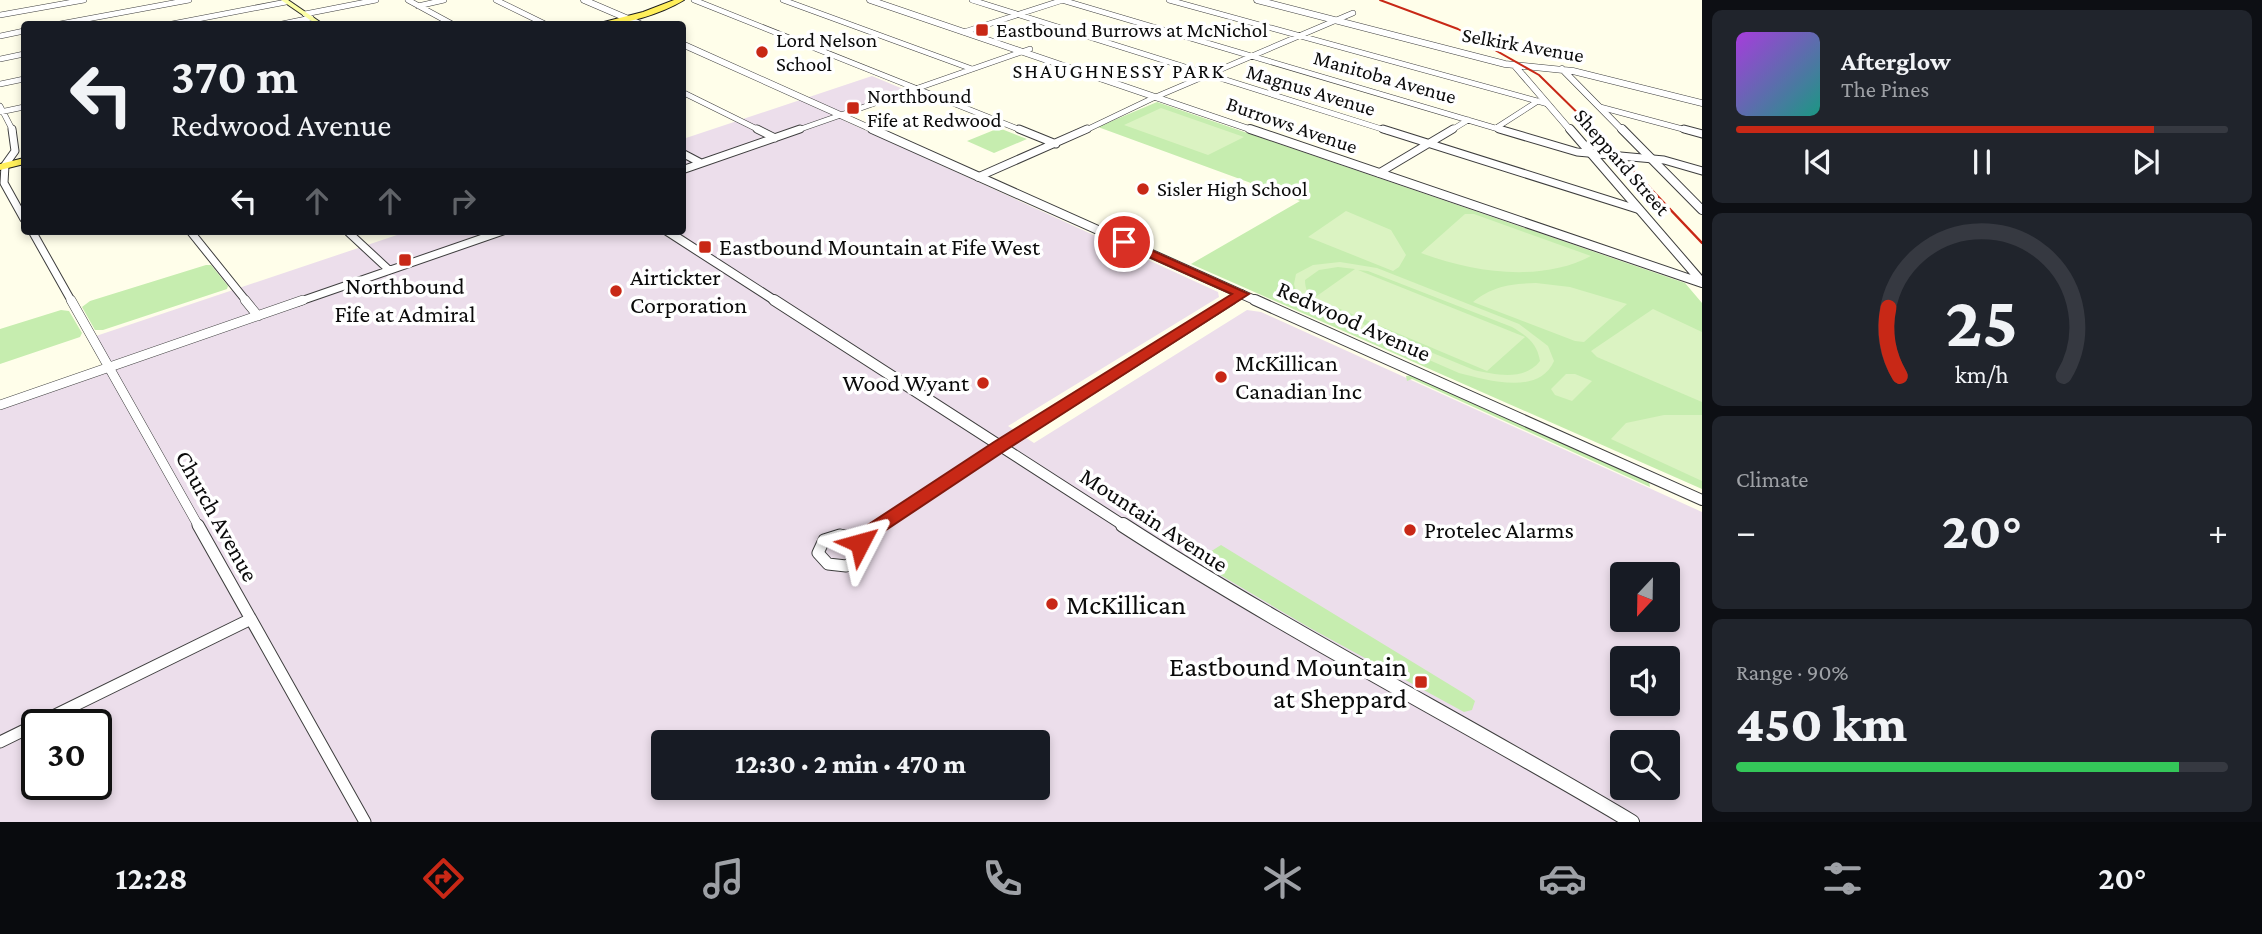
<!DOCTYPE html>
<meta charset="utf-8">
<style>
:root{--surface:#171b24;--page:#20242c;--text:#f1f3f6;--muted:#9ea1a6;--line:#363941;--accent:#c82816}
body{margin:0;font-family:"Crimson Pro",serif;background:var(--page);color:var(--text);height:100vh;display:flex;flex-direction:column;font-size:26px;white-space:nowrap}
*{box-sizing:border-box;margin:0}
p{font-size:23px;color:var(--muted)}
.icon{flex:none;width:38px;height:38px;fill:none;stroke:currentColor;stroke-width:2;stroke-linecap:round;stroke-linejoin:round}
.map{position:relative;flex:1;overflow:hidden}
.side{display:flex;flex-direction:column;gap:10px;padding:10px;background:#0d0f14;width:560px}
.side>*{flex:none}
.banner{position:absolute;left:21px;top:21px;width:665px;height:214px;border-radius:7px;box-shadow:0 4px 10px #0003;background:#171b24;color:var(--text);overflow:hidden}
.needle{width:46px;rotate:202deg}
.tools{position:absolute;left:1610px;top:562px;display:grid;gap:14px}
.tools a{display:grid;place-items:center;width:70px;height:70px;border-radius:7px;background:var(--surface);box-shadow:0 4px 10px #0003;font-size:35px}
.speed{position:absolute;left:21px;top:709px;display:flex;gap:14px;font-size:35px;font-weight:700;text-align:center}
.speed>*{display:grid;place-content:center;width:91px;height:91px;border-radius:50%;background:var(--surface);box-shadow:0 4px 10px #0003;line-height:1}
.speed .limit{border:4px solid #111;border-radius:10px;background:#fff;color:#111}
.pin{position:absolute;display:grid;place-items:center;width:60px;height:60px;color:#fff;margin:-30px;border:4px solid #fff;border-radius:50%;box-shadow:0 2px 7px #0007}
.me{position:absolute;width:77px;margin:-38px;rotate:51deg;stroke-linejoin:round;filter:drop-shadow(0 0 5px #0008)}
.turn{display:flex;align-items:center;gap:24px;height:147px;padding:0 35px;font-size:32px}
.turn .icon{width:91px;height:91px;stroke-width:2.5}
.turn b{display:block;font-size:49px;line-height:60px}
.lanes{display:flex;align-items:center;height:66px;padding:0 35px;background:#0003;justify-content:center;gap:35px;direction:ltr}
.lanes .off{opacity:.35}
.big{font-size:52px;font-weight:800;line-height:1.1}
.side .tile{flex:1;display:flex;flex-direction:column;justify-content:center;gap:10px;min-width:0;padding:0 24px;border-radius:10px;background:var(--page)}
.side .dial{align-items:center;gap:0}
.dial svg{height:182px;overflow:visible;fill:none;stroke:var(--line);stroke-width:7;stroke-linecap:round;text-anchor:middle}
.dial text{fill:var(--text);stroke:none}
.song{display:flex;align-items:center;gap:21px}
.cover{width:84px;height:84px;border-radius:10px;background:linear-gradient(135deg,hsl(280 70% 55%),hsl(170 70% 35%))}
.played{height:7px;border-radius:4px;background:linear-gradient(90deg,var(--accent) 85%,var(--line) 85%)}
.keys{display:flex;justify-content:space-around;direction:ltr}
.heat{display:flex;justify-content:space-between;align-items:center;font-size:38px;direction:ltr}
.charge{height:10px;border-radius:5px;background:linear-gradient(90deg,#34c759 90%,var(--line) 0)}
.trip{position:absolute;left:651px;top:730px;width:399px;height:70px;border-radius:7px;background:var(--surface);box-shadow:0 4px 10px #0003;font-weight:800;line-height:70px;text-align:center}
.tabs{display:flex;height:112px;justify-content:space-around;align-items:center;background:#090b0e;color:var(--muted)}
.tabs .icon{width:49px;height:49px}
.tabs .active{color:var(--accent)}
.tabs b{font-size:32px;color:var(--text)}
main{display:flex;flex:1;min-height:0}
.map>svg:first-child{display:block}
.industrial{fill:#ecdeeb;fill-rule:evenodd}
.green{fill:#c6edaf}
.pitch{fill:#dbf3c2;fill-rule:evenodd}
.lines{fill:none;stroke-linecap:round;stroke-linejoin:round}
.minor-far3-casing{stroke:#3e3e3e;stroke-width:6}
.minor-far2-casing{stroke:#3e3e3e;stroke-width:9}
.minor-far1-casing{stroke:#3e3e3e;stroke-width:10}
.minor-casing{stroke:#3e3e3e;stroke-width:13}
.tertiary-far3-casing{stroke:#3e3e3e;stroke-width:7}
.tertiary-far2-casing{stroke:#3e3e3e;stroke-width:10}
.tertiary-far1-casing{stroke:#3e3e3e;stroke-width:12}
.tertiary-casing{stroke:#3e3e3e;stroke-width:16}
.secondary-casing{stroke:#2d2d2d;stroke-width:2}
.primary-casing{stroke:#1c1c1c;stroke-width:2}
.minor-far3{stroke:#fff;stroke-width:5}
.minor-far2{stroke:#fff;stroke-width:7}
.minor-far1{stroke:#fff;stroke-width:9}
.minor{stroke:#fff;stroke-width:11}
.tertiary-far3{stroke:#fff;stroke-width:6}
.tertiary-far2{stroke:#fff;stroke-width:8}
.tertiary-far1{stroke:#fff;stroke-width:10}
.tertiary{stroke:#fff;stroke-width:14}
.secondary{fill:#fcffa5;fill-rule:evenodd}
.primary{fill:#ffef5a;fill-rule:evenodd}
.rail-far1{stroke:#c82816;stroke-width:2}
.rail{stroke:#c82816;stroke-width:2.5}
.route{fill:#c82816;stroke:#821a0e;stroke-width:2}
.poi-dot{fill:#c82816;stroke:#fff;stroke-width:2.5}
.labels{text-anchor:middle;stroke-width:7;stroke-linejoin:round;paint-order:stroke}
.far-poi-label{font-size:21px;fill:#0b0b0b;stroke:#fff;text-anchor:start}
.far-street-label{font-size:21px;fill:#0b0b0b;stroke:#fff}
.far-neighbourhood-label{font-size:21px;letter-spacing:2px;fill:#0b0b0b;stroke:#fff}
.poi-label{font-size:24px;fill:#0b0b0b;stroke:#fff;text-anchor:start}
.street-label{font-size:24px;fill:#0b0b0b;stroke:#fff}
.near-poi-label{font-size:28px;fill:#0b0b0b;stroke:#fff;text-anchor:start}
</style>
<main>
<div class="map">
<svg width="1702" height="822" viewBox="0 0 1702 822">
<rect width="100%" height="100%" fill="#fffeea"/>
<!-- industrial -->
<path class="industrial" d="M 872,76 L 908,91 L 838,116 L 845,121 L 1218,292 L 1219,297 L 1008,426 L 1034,443 L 1247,310 L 1261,312 L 1702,512 L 1702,822 L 0,822 L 0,409 L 114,369 L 96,336 L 409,231 L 682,231 L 683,139 ZM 1622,574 L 1668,574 L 1668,620 L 1622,620 ZM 1622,658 L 1668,658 L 1668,704 L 1622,704 ZM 37,724 L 96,724 L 96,784 L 37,784 ZM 663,742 L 1038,742 L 1038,788 L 663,788 ZM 1622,742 L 1668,742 L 1668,788 L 1622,788 Z"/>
<!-- green -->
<path class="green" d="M 1157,102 L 1685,283 L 1702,303 L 1702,489 L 1191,264 L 1300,201 L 1098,127 Z
M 999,128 L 1027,139 L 994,153 L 967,141 Z
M 206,265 L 211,265 L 228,286 L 227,289 L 103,330 L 95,330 L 82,307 L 90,301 Z
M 61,310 L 69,311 L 82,333 L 80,337 L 0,364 L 0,329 Z
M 1412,375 L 1649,481 L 1650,487 L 1412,379 L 1407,381 L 1406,376 Z
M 1221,545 L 1470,697 L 1475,701 L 1472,710 L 1464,712 L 1310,628 L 1205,566 L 1202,557 Z"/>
<!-- pitch -->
<path class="pitch" d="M 1161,108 L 1244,137 L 1208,155 L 1124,125 Z
M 1346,211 L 1391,230 L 1406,255 L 1399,267 L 1393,271 L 1308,237 Z
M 1465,214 L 1474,214 L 1591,256 C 1540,283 1472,272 1421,253 Z
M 1340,262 L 1377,268 L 1519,324 L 1548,346 L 1554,361 C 1539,396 1487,380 1459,373 L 1289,299 L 1294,295 L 1298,297 L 1294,284 L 1296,274 L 1313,265 ZM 1338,267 L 1355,269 L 1314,298 L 1487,371 L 1525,337 L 1358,270 L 1368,271 L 1512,327 C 1527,336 1537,343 1540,361 C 1525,381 1496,375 1474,370 L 1331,311 C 1317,304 1305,297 1305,280 L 1319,270 Z
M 1536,283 L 1570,287 L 1627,304 L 1584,342 L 1575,341 L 1473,302 C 1493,286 1510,284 1536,283 Z
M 1653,309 L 1702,332 L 1702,402 L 1597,357 L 1591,351 Z
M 1566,374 L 1575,374 L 1592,381 L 1572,401 L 1555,395 L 1551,389 Z
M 1664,415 L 1702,415 L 1702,481 L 1611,439 L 1626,423 Z"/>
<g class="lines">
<!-- minor-far3 casing -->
<g class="minor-far3-casing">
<path id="minor-far3" d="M 408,0 L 452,24
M 496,0 L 545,24
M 694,0 L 1023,131
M 783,0 L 972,69
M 972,0 L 1388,131
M 1062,0 L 1505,131
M 1169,0 L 1548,104
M 418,6 L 444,0
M 305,14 L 376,0
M 0,15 L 84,0
M 60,24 L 189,0
M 172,24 L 286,2
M 282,24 L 311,18
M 964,32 L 1063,0
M 0,36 L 24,31
M 0,59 L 24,54
M 0,84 L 24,79
M 682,92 L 761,131
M 0,106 L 13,131
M 1600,107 L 1690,131
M 0,112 L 24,107
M 1496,128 L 1538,101
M 795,131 L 1030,49
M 1084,131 L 1151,99 L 1353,13
M 1450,131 L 1468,120"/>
</g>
<!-- minor-far2 casing -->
<g class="minor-far2-casing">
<path id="minor-far2" d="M 12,129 L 15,151 L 5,165 L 4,183 L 24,219
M 757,129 L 775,138
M 1019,129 L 1056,144
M 1383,129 L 1640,210
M 1499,129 L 1577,152 L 1664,160 L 1702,171
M 1684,129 L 1702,134
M 682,153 L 701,163
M 682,170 L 800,129
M 1379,173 L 1453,129
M 978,177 L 1087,129
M 32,231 L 72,302
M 190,231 L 247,302
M 347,231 L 389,270
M 298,302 L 503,231
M 1229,302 L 1242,294"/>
</g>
<!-- minor-far1 casing -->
<g class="minor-far1-casing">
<path id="minor-far1" d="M 71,300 L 199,527
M 245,300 L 258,316
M 0,405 L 303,300
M 877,527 L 1232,300"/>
</g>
<!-- minor casing -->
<g class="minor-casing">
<path id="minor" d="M 198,525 L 365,822
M 840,535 L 855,538 L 862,548 L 860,559 L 846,566 L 828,564 L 818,553 L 824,540 Z
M 857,540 L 880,525
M 0,742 L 251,619"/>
</g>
<!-- tertiary-far3 casing -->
<g class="tertiary-far3-casing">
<path id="tertiary-far3" d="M 584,0 L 640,24
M 870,0 L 1255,131
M 1257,0 L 1505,64 L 1573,71 L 1702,103
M 682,44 L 876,131
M 1515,66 L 1571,131
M 1562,69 L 1623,131"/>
</g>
<!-- tertiary-far2 casing -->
<g class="tertiary-far2-casing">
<path id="tertiary-far2" d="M 872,129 L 1259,302
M 1250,129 L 1702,283
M 1570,129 L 1702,282
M 1622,129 L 1702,210
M 667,231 L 777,302"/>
</g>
<!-- tertiary-far1 casing -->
<g class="tertiary-far1-casing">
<path id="tertiary-far1" d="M 774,300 L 1126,527
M 1255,300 L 1702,500"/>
</g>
<!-- tertiary casing -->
<g class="tertiary-casing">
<path id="tertiary" d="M 1123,525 C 1288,632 1463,721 1632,822"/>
</g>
<!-- secondary casing -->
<g class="secondary-casing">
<path id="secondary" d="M 281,0 L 288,0 L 323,24 L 316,24 Z"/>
</g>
<!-- primary casing -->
<g class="primary-casing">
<path id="primary" d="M 674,0 L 684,0 C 661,14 623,26 596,24 L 643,12 Z
M 24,158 L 24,164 L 0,170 L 0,164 Z"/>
</g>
<!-- minor-far3 -->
<use href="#minor-far3" class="minor-far3"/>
<!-- minor-far2 -->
<use href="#minor-far2" class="minor-far2"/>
<!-- minor-far1 -->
<use href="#minor-far1" class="minor-far1"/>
<!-- minor -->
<use href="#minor" class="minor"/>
<!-- tertiary-far3 -->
<use href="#tertiary-far3" class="tertiary-far3"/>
<!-- tertiary-far2 -->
<use href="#tertiary-far2" class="tertiary-far2"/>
<!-- tertiary-far1 -->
<use href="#tertiary-far1" class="tertiary-far1"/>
<!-- tertiary -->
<use href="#tertiary" class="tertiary"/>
<!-- secondary -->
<use href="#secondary" class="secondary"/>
<!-- primary -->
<use href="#primary" class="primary"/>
<!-- rail-far1 -->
<path class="rail-far1" d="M 1380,0 L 1458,29 L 1539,75 L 1596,131"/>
<!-- rail -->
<path class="rail" d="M 1594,129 L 1702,243"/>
</g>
<!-- route -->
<path class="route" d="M 1124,238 L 1249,294 L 1006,450 L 868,542 L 866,547 L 853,547 L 848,540 L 851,536 L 994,442 L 1232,294 L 1120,244 L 1120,239 Z"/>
<!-- markers -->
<g class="poi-dot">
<rect x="975" y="23" width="14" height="14" rx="3.5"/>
<circle cx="762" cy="52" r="7"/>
<rect x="846" y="101" width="14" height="14" rx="3.5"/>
<circle cx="1143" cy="189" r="7"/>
<rect x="698" y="240" width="14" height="14" rx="3.5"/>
<rect x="398" y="253" width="14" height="14" rx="3.5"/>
<circle cx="616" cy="291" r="7"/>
<circle cx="1221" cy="377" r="7"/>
<circle cx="983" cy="383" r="7"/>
<circle cx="1410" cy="530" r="7"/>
<circle cx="1052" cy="604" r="7"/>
<rect x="1414" y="675" width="14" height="14" rx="3.5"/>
</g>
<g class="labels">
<!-- far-poi labels -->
<g class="far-poi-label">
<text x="996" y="37">Eastbound Burrows at McNichol</text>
<text x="776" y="47">Lord Nelson<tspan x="776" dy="24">School</tspan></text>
<text x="867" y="103">Northbound<tspan x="867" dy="24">Fife at Redwood</tspan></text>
<text x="1157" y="196">Sisler High School</text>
</g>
<!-- far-street labels -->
<g class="far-street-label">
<text transform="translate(1523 45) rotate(10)" y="7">Selkirk Avenue</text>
<text transform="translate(1385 77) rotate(16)" y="7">Manitoba Avenue</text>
<text transform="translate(1311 90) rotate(17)" y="7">Magnus Avenue</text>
<text transform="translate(1292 125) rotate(19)" y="7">Burrows Avenue</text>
<text transform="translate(1622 162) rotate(49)" y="7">Sheppard Street</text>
</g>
<!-- far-neighbourhood labels -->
<g class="far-neighbourhood-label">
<text x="1119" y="78">SHAUGHNESSY PARK</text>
</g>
<!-- poi labels -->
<g class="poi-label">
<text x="719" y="255">Eastbound Mountain at Fife West</text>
<text x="630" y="285">Airtickter<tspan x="630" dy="28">Corporation</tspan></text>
<text x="405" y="294" text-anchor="middle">Northbound<tspan x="405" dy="28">Fife at Admiral</tspan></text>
<text x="1235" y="371">McKillican<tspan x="1235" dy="28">Canadian Inc</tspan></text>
<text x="969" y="391" text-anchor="end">Wood Wyant</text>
<text x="1424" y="538">Protelec Alarms</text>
</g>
<!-- street labels -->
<g class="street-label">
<text transform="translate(1354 321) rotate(24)" y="8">Redwood Avenue</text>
<text transform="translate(217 516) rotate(61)" y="8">Church Avenue</text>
<text transform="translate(1154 520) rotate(33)" y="8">Mountain Avenue</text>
</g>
<!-- near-poi labels -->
<g class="near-poi-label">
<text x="1066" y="614">McKillican</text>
<text x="1407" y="676" text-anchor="end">Eastbound Mountain<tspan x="1407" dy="32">at Sheppard</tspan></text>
</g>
</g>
</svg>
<div class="tools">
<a><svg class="needle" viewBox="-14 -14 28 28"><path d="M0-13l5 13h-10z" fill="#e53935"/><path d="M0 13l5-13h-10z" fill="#9ea1a6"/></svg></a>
<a><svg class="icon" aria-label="sound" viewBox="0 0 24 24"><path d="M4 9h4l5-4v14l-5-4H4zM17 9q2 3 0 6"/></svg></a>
<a><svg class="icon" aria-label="search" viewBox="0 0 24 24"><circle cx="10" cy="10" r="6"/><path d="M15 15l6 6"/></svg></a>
</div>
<div class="speed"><div class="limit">30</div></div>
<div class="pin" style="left:1124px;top:242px;background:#d93025"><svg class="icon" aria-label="arrive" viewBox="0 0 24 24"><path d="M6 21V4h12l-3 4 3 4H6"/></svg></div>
<svg class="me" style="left:860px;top:543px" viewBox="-20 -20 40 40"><path d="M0-17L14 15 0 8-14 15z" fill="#c82816" stroke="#fff" stroke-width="4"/></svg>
<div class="trip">12:30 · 2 min · 470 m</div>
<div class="banner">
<div class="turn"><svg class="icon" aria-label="left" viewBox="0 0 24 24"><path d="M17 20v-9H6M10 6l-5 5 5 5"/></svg><div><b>370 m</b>Redwood Avenue</div></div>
<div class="lanes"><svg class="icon" aria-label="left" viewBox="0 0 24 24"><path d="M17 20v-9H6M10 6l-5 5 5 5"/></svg><svg class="icon off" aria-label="ahead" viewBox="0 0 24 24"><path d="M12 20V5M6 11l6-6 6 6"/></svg><svg class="icon off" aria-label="ahead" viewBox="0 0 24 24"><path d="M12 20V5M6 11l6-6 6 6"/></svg><svg class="icon off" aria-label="right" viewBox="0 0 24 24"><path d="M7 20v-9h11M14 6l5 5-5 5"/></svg></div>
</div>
</div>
<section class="side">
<div class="tile">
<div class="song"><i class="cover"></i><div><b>Afterglow</b><p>The Pines</p></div></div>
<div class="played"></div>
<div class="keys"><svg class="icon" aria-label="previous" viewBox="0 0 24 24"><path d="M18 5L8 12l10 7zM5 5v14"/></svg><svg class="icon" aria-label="pause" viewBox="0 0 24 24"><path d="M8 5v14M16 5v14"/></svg><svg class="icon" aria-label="next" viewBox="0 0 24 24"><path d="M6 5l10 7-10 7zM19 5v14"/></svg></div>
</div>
<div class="tile dial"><svg viewBox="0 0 100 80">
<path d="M14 69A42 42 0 1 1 86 69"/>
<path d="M14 69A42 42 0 0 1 9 39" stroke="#c82816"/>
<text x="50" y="56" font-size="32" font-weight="700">25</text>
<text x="50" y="72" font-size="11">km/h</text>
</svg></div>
<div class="tile"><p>Climate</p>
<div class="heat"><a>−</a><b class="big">20°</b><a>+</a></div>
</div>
<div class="tile"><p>Range · 90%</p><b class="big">450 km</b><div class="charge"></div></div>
</section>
</main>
<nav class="tabs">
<b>12:28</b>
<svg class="icon active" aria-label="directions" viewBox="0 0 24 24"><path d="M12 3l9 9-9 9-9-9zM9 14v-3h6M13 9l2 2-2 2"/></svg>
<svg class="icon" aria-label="music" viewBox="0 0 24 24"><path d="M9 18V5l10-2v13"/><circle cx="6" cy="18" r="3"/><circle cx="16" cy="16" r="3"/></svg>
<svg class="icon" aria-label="phone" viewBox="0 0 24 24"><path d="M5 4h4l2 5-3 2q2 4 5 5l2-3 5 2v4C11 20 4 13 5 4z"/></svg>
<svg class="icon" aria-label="climate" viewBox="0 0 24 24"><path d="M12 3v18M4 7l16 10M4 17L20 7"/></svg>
<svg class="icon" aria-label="car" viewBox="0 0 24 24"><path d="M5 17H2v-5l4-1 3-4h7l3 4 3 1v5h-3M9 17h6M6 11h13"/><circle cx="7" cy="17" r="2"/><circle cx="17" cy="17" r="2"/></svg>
<svg class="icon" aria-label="filters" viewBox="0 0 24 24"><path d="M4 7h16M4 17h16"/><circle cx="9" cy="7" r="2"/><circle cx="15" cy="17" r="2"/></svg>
<b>20°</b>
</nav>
